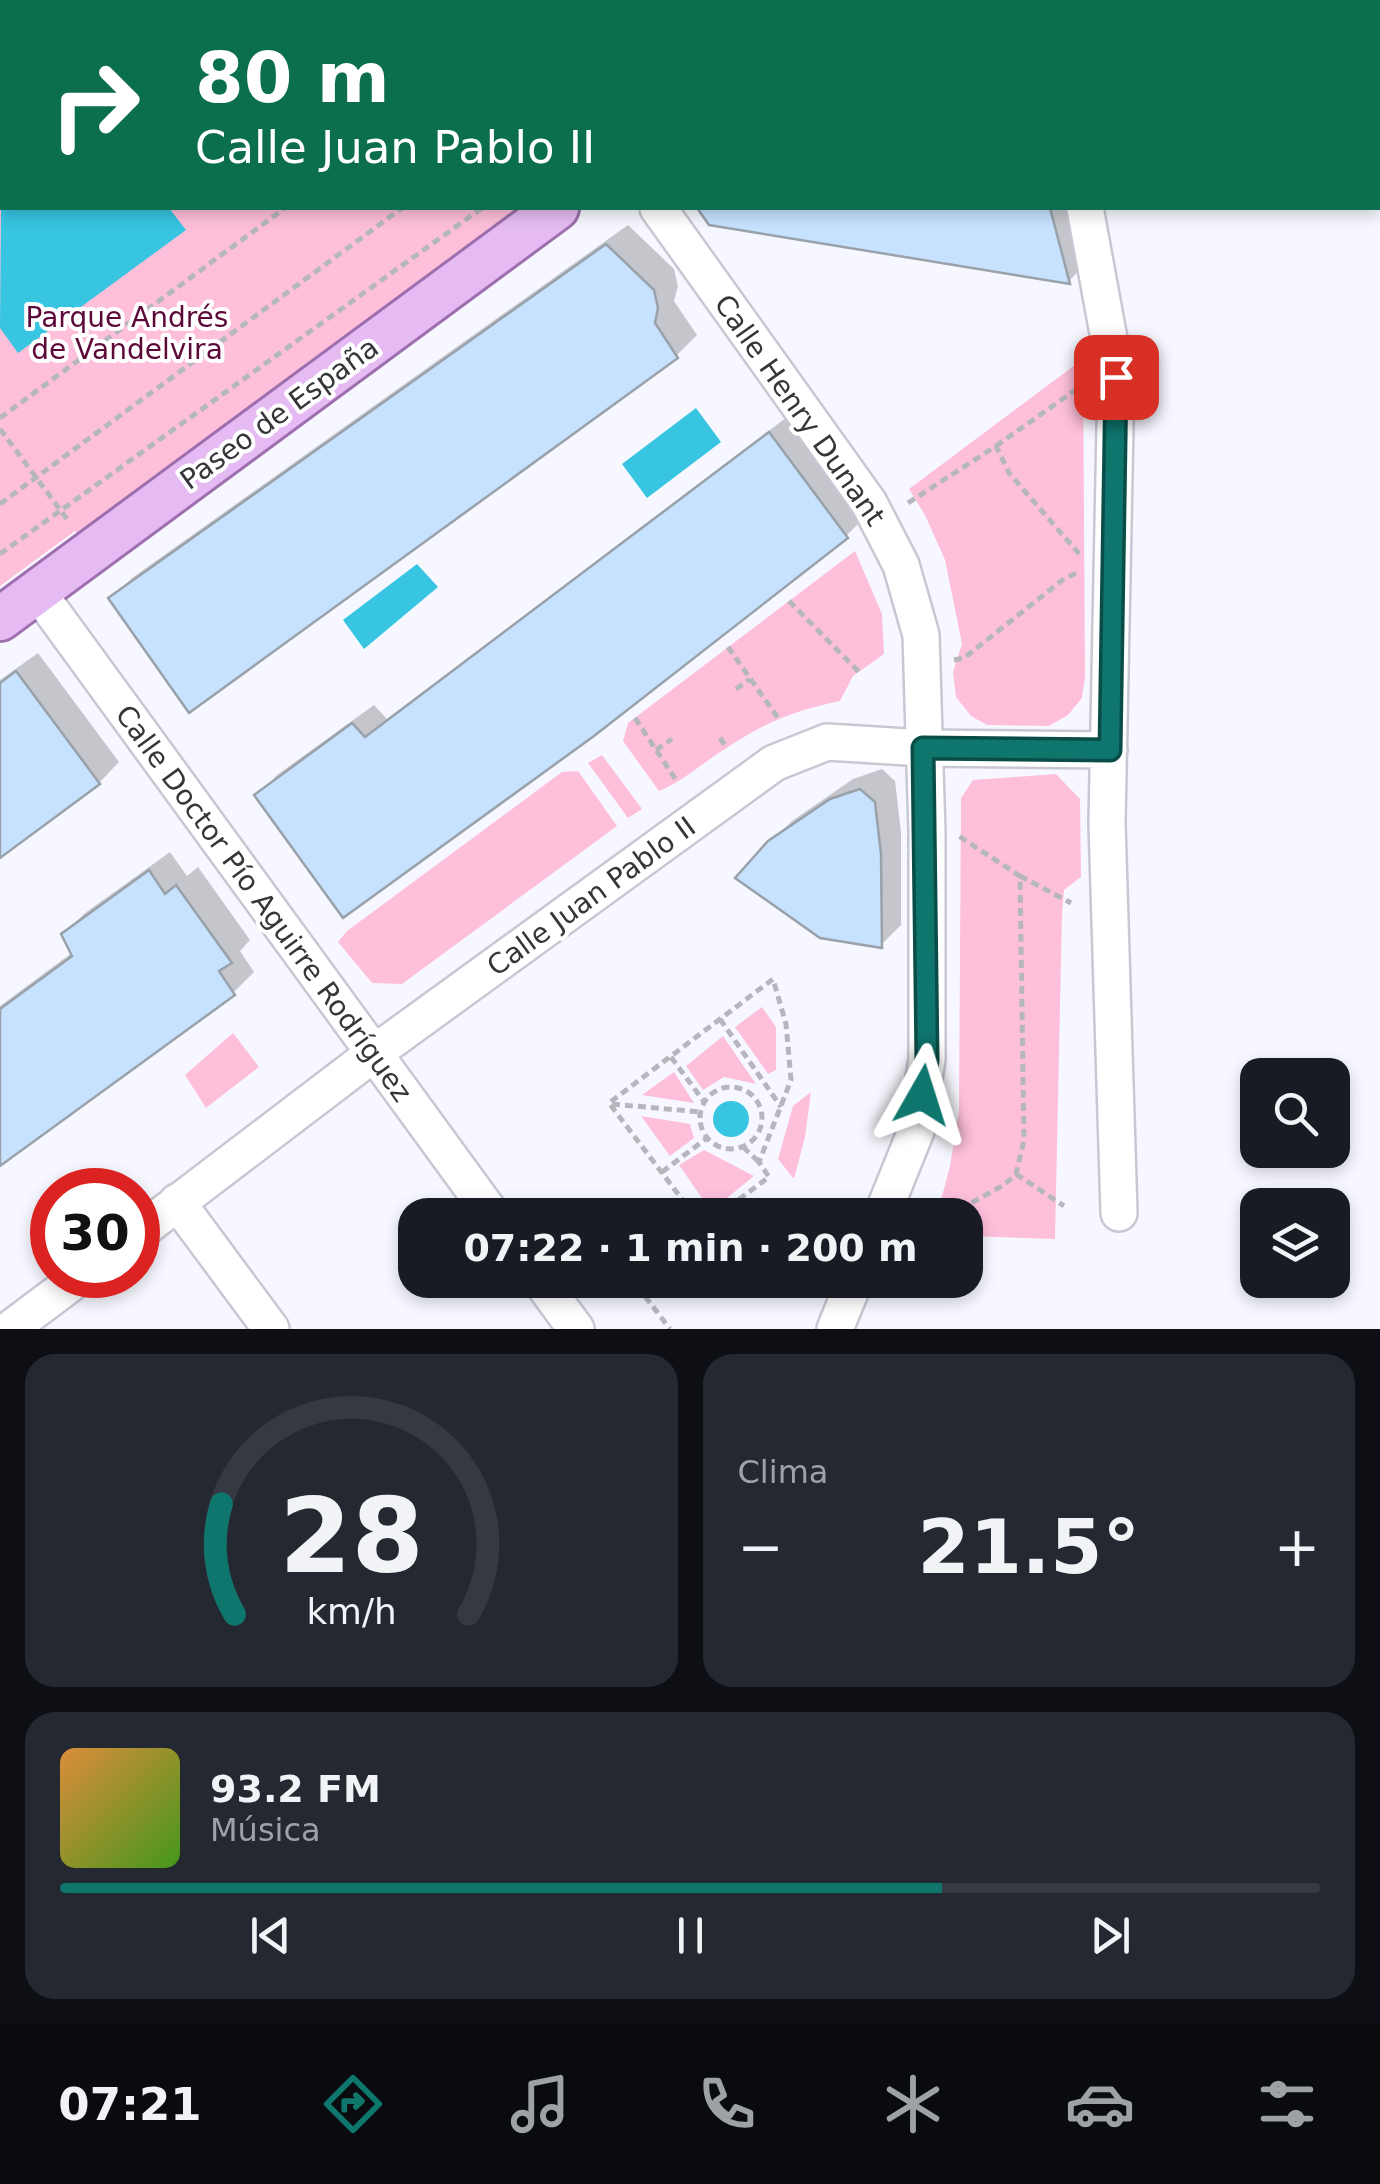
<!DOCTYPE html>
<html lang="es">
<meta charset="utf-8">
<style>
:root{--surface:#171b24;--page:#242831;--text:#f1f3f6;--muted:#9ea1a6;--line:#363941;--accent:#0f766e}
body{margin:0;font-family:"DejaVu Sans",sans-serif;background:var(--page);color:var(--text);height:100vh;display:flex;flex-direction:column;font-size:38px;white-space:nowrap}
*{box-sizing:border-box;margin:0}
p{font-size:32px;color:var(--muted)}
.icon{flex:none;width:55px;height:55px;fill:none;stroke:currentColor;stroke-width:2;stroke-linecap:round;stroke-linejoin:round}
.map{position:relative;height:1329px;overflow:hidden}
.drawer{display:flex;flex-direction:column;gap:25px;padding:25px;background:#0d0f14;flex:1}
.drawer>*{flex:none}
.banner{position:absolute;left:0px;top:0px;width:1380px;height:210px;box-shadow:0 5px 15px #0003;background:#0b6e4f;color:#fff;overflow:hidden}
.tools{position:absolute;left:1240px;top:1058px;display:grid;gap:20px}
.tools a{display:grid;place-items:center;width:110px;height:110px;border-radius:20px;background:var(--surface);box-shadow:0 5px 15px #0003;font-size:50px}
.speed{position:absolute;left:30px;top:1168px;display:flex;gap:20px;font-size:50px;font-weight:700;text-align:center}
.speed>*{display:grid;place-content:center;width:130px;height:130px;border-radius:50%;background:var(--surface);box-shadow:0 5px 15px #0003;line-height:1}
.speed .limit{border:15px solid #d22;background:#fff;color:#111}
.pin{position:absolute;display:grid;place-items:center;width:85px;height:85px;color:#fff;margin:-42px;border-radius:20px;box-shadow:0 5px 15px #0006}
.me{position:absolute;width:110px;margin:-55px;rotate:6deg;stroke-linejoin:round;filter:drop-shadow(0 0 8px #0008)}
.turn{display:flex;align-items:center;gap:35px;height:210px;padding:0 30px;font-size:45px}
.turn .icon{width:130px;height:130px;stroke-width:2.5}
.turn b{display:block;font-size:70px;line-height:85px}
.big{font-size:75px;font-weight:700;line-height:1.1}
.drawer .widget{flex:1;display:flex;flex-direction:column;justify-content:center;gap:15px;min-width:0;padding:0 35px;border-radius:30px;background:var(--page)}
.drawer .dial{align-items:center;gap:0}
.dial svg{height:260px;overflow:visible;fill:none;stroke:var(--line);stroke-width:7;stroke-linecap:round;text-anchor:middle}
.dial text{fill:var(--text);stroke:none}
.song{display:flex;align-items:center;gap:30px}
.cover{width:120px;height:120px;border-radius:15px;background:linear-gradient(135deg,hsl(30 70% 55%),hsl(100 70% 35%))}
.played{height:10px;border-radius:5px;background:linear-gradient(90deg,var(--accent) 70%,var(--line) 70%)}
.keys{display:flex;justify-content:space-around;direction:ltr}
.heat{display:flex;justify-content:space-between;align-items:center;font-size:55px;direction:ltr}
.drawer .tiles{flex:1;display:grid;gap:25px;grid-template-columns:1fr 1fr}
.widget:last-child{grid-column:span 2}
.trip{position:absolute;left:398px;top:1198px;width:585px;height:100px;border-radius:30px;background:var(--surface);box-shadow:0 5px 15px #0003;font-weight:700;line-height:100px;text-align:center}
.tabs{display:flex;height:160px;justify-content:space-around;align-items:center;background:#090b0e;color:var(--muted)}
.tabs .icon{width:70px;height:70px}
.tabs .on{color:var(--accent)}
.tabs b{font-size:45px;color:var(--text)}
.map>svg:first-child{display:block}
.green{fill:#febfda}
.water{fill:#37c5e2}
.shadow{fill:#0003}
.building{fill:#c7e2ff;stroke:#99a1aa;stroke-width:2.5}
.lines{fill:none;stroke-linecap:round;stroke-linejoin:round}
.minor-casing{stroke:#c7c8d4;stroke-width:40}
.major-casing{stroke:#9e6fae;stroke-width:48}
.path{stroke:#b6b7bd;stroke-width:5;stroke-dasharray:8 5;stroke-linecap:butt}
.minor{stroke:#fff;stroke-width:35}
.major{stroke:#e6bbf4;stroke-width:42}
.route-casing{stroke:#0a4d48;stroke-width:25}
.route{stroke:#0f766e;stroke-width:18}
.labels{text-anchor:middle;stroke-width:8;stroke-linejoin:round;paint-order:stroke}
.park-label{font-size:28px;fill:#5c0939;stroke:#fff}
.street-label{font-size:28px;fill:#35363a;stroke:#fff}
</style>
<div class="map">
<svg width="1380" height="1329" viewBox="0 0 1380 1329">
<rect width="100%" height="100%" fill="#f7f8ff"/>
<!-- green -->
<path class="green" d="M 0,0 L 802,0 L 2,2 L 2,208 L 522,208 L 78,534 L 75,531 L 0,586 Z
M 1083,359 L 1085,676 L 1082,698 L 1068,715 L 1049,726 L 987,725 L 971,716 L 956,697 L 953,672 L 962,644 L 945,560 L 925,515 L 909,489 Z
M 855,551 L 882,614 L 884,654 L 853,676 L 840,701 C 793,711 766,722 725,749 C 702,763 684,781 659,791 L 623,741 L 628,723 Z
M 602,755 L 642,809 L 628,818 L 588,763 Z
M 578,771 L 617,826 L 402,984 L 372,983 L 338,942 L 347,931 L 562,772 Z
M 1056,774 L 1080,799 L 1081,877 L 1064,890 L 1062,914 L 1055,1239 L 965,1236 L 965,1215 L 937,1215 L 950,1166 L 959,1111 L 961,798 L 973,780 Z
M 762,1007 L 776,1027 L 776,1070 L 768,1074 L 735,1027 Z
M 233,1033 L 259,1067 L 206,1108 L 185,1075 Z
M 723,1036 L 756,1084 L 724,1077 L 703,1090 L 686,1066 Z
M 674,1072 L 694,1103 L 642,1095 Z
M 811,1092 L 805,1137 L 794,1179 L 778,1159 L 793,1106 Z
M 641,1116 L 690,1124 L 694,1138 L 670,1156 Z
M 704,1150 L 754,1176 L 711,1211 L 679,1165 Z"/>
<!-- water -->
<path class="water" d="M 2,95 L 2,208 L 169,208 L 186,230 L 18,353 L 0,328 Z
M 696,408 L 721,442 L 647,498 L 622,464 Z
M 417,564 L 438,587 L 364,649 L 343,620 Z
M713 1119a18 18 0 1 1 36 0a18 18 0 1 1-36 0Z"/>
<!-- shadow -->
<path class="shadow" d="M 915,0 L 1015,0 L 1017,2 L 911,2 Z
M 700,208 L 1075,208 L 1089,261 L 1069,281 L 710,223 Z
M 628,225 L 674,269 L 678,286 L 674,301 L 697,335 L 676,356 L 111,598 L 132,578 Z
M 791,414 L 867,515 L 846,536 L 257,796 L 277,775 L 374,705 L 387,719 Z
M 38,653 L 119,762 L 99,783 L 0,855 L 0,680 Z
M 882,769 L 895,781 L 901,832 L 901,925 L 881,945 L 770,843 L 792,821 L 853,779 Z
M 170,852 L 187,876 L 198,867 L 250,940 L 240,951 L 254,972 L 233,993 L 0,1163 L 0,1006 L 73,952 L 64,934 L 85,913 Z"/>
<!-- building -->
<path class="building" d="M 697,208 L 1050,208 L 1070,284 L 709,225 Z
M 606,244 L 654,290 L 658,308 L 655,323 L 678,358 L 189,713 L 108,598 Z
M 769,432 L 848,538 L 594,736 L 343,918 L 254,795 L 352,723 L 365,737 Z
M 16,671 L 100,784 L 0,858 L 0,683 Z
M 860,789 L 875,802 L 881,854 L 882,948 L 820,938 L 735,878 L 768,841 L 830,799 Z
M 149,870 L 165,894 L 176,885 L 232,963 L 219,971 L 235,995 L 0,1166 L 0,1009 L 72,956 L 61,934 Z"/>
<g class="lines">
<!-- minor casing -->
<g class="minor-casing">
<path id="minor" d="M 1044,0 L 1045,2
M 658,208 L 869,503 L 901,565 L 921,635 L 927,833 L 927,1059 L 916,1131 L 882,1215
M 1085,208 L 1116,377 L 1107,823 L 1119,1213
M 37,591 L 492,1215
M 177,1202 L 271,1329
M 138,1233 L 373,1054 L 774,763 L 827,742 L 923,748 L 1109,750
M 540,1280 L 576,1329
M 10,1329 L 82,1275
M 835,1329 L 855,1280"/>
</g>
<!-- major casing -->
<g class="major-casing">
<path id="major" d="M 839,2 L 842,0
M 0,619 L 557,208"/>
</g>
<!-- path -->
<path class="path" d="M 54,2 L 57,0
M 607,2 L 608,0
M 657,2 L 658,0
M 0,43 L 2,41
M 0,418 L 285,208
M 0,429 L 70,523
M 996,446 L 1084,384
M 908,503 L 996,446 L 1009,473 L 1081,556
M 0,504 L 402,208
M 0,554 L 482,208
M 789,601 L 859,672
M 728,647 L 778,718
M 954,660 L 964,658 L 1065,578 L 1079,572
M 736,689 L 750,679
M 635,718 L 678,783
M 720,738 L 727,748
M 656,750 L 672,739
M 1020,876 L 1071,903
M 720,1019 L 781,1107
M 671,1057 L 705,1103
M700 1118a31 31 0 1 1 62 0a31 31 0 1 1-62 0Z
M 612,1104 L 700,1112
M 743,1147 L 759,1162
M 662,1172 L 707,1138
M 1016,1174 L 1064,1206
M 694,1215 L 609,1103 L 773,979 L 786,1024 L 791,1080 L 759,1162 L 769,1177 L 718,1215
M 949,1215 L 1004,1185 L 1016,1174 L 1024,1140 L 1020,876 L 957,835
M 663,1280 L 644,1295 L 670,1329"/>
<!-- minor -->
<use href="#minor" class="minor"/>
<!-- major -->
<use href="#major" class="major"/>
</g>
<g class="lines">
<!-- route casing -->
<g class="route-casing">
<path id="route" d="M 922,1095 L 927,1060 L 923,748 L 1110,750 L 1116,377"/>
</g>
<!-- route -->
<use href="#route" class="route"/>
</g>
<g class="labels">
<!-- park labels -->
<g class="park-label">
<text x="127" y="327">Parque Andrés<tspan x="127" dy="32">de Vandelvira</tspan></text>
</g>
<!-- street labels -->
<g class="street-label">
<text transform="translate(800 410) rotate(55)" y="10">Calle Henry Dunant</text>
<text transform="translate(279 413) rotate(-36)" y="10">Paseo de España</text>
<text transform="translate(591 896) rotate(-36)" y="10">Calle Juan Pablo II</text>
<text transform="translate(264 903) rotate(54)" y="10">Calle Doctor Pío Aguirre Rodríguez</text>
</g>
</g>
</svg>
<div class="tools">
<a><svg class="icon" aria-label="search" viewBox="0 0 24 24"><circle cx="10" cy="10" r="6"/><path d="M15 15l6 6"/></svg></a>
<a><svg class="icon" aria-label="layers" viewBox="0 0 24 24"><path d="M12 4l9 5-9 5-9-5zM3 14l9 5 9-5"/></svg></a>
</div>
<div class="speed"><div class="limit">30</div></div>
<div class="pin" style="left:1116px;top:377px;background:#d93025"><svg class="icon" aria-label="arrive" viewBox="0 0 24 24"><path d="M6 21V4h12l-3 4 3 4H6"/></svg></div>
<svg class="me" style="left:922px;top:1095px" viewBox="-20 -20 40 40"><path d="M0-17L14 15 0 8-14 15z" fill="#0f766e" stroke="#fff" stroke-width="4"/></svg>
<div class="trip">07:22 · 1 min · 200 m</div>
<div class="banner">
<div class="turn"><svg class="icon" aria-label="right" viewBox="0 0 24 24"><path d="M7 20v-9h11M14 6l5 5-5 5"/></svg><div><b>80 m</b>Calle Juan Pablo II</div></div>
</div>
</div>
<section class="drawer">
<div class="tiles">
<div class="widget dial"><svg viewBox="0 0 100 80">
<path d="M14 69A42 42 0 1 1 86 69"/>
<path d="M14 69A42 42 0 0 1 10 35" stroke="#0f766e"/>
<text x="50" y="56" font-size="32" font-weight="700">28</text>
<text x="50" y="72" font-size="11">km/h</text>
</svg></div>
<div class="widget"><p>Clima</p>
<div class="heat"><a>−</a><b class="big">21.5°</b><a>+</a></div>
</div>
<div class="widget">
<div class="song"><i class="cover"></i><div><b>93.2 FM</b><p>Música</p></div></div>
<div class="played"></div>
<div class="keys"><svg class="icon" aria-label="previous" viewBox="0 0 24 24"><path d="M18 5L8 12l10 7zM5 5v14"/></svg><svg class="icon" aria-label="pause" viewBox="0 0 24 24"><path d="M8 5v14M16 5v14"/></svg><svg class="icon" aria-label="next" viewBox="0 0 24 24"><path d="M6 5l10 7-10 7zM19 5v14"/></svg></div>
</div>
</div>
</section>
<nav class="tabs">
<b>07:21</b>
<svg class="icon on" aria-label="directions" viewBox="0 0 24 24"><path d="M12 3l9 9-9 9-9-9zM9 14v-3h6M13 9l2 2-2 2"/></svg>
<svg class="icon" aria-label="music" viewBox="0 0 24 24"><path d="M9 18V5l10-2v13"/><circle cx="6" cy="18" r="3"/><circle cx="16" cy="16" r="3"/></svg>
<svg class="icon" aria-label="phone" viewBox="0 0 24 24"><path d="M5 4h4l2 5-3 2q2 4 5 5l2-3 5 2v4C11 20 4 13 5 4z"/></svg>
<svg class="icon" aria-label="climate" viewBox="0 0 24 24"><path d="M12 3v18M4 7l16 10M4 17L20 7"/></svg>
<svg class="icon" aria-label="car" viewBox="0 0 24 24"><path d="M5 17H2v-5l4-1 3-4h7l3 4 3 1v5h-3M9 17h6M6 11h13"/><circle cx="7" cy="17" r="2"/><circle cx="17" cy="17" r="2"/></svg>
<svg class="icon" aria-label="filters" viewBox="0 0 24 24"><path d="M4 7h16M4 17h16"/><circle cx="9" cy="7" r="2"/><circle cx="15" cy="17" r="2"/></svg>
</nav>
